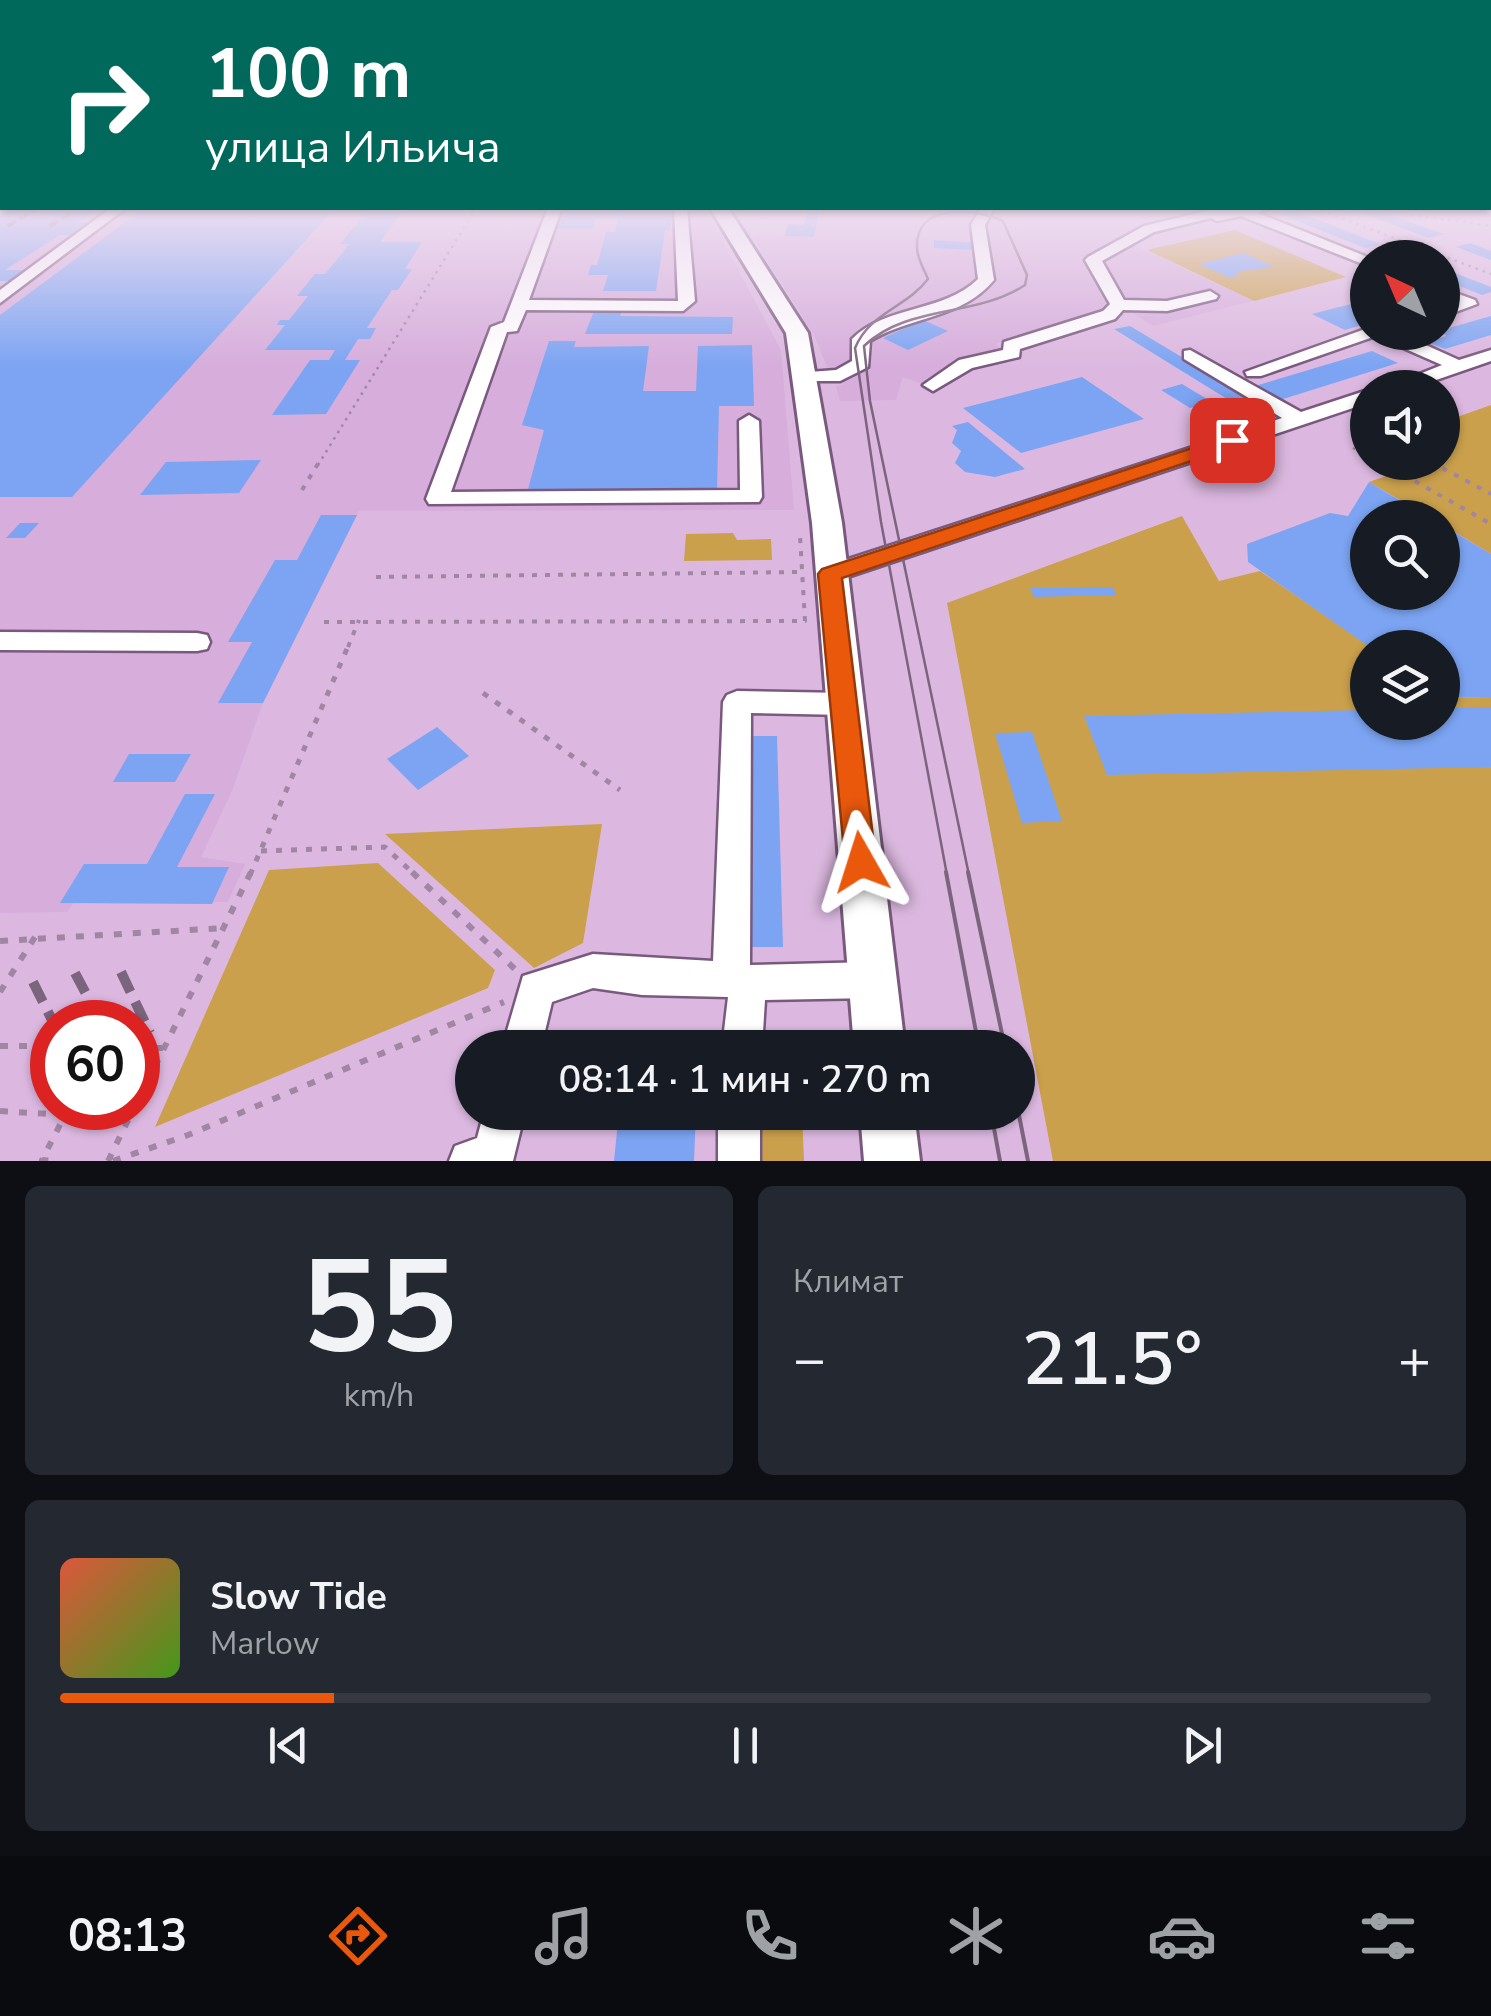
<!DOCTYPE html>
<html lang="ru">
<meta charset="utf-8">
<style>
:root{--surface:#171b24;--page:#242831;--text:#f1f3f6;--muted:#9ea1a6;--line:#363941;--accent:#ea580c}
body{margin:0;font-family:"Nunito Sans",sans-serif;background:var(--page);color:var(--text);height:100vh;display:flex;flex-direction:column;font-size:38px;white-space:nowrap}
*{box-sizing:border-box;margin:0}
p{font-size:32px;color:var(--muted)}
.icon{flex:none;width:55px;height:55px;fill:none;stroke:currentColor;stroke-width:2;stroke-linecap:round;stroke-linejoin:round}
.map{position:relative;height:1161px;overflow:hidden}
.details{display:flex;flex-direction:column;gap:25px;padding:25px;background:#0d0f14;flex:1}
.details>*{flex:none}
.banner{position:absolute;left:0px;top:0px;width:1492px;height:210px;box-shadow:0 2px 8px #0004;background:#00695c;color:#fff;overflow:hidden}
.needle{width:65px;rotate:316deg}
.controls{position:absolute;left:1350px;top:240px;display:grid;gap:20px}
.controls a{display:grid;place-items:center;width:110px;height:110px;border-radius:50%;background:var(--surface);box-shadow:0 2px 8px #0004;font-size:50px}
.speed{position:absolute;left:30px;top:1000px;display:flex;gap:20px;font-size:50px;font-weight:700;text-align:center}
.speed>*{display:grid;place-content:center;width:130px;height:130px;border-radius:50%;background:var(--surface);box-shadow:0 2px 8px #0004;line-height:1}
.speed .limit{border:15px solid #d22;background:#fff;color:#111}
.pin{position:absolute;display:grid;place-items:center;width:85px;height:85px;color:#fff;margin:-42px;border-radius:20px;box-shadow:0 5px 15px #0006}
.me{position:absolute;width:110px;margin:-55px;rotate:354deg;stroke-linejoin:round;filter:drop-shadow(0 0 8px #0008)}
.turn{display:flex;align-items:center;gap:35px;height:210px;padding:0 40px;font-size:45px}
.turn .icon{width:130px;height:130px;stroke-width:2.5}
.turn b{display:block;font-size:70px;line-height:85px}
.big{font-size:75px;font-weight:600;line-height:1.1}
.details .card{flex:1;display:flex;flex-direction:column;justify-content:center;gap:15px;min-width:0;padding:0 35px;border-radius:15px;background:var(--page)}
.details .dial{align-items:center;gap:0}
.dial b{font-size:130px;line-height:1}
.song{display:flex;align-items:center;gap:30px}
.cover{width:120px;height:120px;border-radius:15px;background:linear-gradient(135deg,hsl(10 70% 55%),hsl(100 70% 35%))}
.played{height:10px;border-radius:5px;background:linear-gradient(90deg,var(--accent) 20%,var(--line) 20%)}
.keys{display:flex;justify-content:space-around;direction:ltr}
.heat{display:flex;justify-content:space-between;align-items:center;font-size:55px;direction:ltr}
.details .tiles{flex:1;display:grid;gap:25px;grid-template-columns:1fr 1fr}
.card:last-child{grid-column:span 2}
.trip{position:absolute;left:455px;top:1030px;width:580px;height:100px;border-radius:50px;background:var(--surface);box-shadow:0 2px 8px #0004;font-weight:600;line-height:100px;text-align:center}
.tab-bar{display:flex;height:160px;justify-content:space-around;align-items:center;background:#090b0e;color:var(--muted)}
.tab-bar .icon{width:70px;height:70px}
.tab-bar .current{color:var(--accent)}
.tab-bar b{font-size:45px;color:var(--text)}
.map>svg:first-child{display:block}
.built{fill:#d6addb}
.green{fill:#caa04c}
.building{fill:#7ca4f2}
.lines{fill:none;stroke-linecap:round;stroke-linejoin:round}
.minor-casing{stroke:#79597d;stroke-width:5}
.major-casing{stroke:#79597d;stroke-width:6}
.path-far3{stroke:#a185a4;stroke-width:2.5;stroke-dasharray:2.5 5;stroke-linecap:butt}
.path-far2{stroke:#a185a4;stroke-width:4;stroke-dasharray:5 8;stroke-linecap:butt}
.path-far1{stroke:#a185a4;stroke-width:5;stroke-dasharray:6 9;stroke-linecap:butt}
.path{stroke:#a185a4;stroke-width:6;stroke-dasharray:8 11;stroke-linecap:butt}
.minor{fill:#fff;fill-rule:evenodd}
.major{fill:#fff;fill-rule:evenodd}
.tram-far1{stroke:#7b647d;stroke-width:2.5}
.tram{stroke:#7b647d;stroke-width:4}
.rail-far1{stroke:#7b647d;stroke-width:4;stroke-dasharray:9 5;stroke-linecap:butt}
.rail{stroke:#7b647d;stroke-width:10;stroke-dasharray:22 11;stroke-linecap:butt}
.route{fill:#ea580c;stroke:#983908;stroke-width:2.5}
</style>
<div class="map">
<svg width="1491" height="1161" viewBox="0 0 1491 1161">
<rect width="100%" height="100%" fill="#dcb8e0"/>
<!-- built -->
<path class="built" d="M 0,204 L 2,208 L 705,208 L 781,350 L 794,510 L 359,511 L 263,703 L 232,791 L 201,857 L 245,864 L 228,902 L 75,901 L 67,912 L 0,913 Z
M 820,208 L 1209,208 L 1158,218 L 1160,221 L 1141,226 L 1120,239 L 1253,301 L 1153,326 L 1131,312 L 1109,306 L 996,344 L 1002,350 L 963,360 L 925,385 L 903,377 L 896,400 L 840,401 L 836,386 L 844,385 L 838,371 L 829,372 L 814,335 L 751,235 L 813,237 Z"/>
<!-- green -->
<path class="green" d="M 1235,230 L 1346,277 L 1254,301 L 1147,250 Z
M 1491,405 L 1491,554 L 1443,525 L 1442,518 L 1429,517 L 1369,482 L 1392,474 L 1373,463 L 1442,462 L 1443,422 Z
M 1182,516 L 1219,581 L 1260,571 L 1371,647 L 1368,648 L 1368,722 L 1442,722 L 1443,697 L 1491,698 L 1491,1161 L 1053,1161 L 947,603 Z
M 733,533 L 737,540 L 771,539 L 772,560 L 684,561 L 686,534 Z
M 602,824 L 583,943 L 534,968 L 385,834 Z
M 378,863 L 495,970 L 488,988 L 155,1127 L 269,870 Z
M 750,1113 L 802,1113 L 804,1161 L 751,1161 Z"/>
<!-- building -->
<path class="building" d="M 0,208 L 100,208 L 78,223 L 88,222 L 70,235 L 60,235 L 5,270 L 24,270 L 10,281 L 0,281 Z
M 144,208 L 335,208 L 72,497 L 0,497 L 0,315 Z
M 369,208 L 405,208 L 380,242 L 422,242 L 405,269 L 412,269 L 398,290 L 392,290 L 367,328 L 376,328 L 370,339 L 358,339 L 345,360 L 360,360 L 326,414 L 272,415 L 310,360 L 329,360 L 335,350 L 265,350 L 285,325 L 277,325 L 280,320 L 289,320 L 308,296 L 297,296 L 315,274 L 325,274 L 344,251 L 349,244 L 340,244 Z
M 565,208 L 673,208 L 670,230 L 665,230 L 656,291 L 603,291 L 608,275 L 588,275 L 591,265 L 597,265 L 606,232 L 615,232 L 618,219 L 596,219 L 593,229 L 557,229 Z
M 807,208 L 820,208 L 814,237 L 784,236 L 788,224 L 804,225 Z
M 1347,208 L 1370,208 L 1444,234 L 1429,238 Z
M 1293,210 L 1380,244 L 1365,248 L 1277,213 Z
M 934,240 L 975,243 L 975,250 L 934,248 Z
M 1470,243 L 1491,251 L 1491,260 L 1456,247 Z
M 1243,253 L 1274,267 L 1234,272 L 1241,275 L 1230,278 L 1199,264 Z
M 1442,268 L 1491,287 L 1491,292 L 1482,295 L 1442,279 Z
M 1351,304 L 1368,311 L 1368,323 L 1345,330 L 1312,314 Z
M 594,311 L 622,311 L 620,316 L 733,317 L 732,334 L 585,334 Z
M 1491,316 L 1491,335 L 1445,349 L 1427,342 L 1446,336 L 1442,330 Z
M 923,320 L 948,331 L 908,350 L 883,338 Z
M 1130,326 L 1250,398 L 1232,402 L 1114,329 Z
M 549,341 L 576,341 L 574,347 L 649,346 L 643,391 L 696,391 L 698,346 L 752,345 L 754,406 L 719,406 L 717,491 L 527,493 L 544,430 L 522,425 Z
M 1372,351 L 1398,363 L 1280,400 L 1255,386 Z
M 1082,377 L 1144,419 L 1021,453 L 963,408 Z
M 1182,384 L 1212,402 L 1190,408 L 1161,390 Z
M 968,422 L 1025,469 L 995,477 L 965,472 L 955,463 L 961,451 L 952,443 L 957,430 L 952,426 Z
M 261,460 L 239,493 L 140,495 L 166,462 Z
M 1369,482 L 1429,518 L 1368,518 L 1368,592 L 1442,592 L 1442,525 L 1491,554 L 1491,698 L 1442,697 L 1442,648 L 1371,648 L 1248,562 L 1247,544 L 1330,513 L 1348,516 Z
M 321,515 L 357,515 L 263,703 L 218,703 L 252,642 L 228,642 L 275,560 L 297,560 Z
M 20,523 L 39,523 L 25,538 L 6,538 Z
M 1113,587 L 1116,595 L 1034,597 L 1030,588 Z
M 1491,707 L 1491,767 L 1107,775 L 1084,716 L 1368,710 L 1368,722 L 1442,722 L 1442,708 Z
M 437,727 L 469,756 L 418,790 L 387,759 Z
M 1032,732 L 1062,821 L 1022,823 L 995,733 Z
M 748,736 L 777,736 L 783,947 L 748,947 Z
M 129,754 L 191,754 L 175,782 L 113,782 Z
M 185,794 L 215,794 L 177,867 L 229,867 L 212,904 L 60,903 L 84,864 L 147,864 Z
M 625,1043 L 698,1043 L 698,1048 L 625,1048 Z
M 619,1112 L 696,1112 L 694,1161 L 614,1161 Z"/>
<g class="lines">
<!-- minor casing -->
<g class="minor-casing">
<path id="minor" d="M 111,208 L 126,208 L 0,303 L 0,290 Z
M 548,208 L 562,208 L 529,300 L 678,301 L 674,208 L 687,208 L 695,301 L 683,311 L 526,310 L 517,331 L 507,332 L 451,492 L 740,490 L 739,421 L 749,415 L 759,421 L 762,497 L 759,502 L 429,504 L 426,499 L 491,327 L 504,322 Z
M 981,208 L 994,208 L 985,225 L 994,280 C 962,319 910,316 870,341 L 868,367 L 840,381 L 796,381 L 796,373 L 836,370 L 852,361 L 852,339 C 886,305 943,313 978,279 L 971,225 Z
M 1218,208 L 1268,208 L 1258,213 L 1370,258 L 1368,266 L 1241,216 L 1217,221 L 1211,218 L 1154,232 L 1102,261 L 1124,300 L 1167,301 L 1210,291 L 1218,296 L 1216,299 L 1167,311 L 1123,310 L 1115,319 L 1020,349 L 1019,357 L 972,368 L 933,391 L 923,385 L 959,360 L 1003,350 L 1004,342 L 1103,311 L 1110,304 L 1085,260 L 1088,257 L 1144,226 Z
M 1442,288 L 1475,300 L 1477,304 L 1442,317 L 1442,307 L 1453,303 L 1442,299 Z
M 1368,328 L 1368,332 L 1397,332 L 1459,360 L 1491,350 L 1491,361 L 1413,388 L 1384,388 L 1442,365 L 1376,336 L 1261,376 L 1247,376 L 1245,372 Z
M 1190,350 L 1301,412 L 1368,390 L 1368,403 L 839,580 L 821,580 L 818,574 L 821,568 L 1282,418 L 1184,359 L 1184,351 Z
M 0,632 L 197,633 L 207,635 L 210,642 L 207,649 L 197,651 L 0,650 Z
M 737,691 L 845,693 L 855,696 L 859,704 L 855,712 L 845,715 L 751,713 L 750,965 L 872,962 L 885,967 L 891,980 L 885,993 L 872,998 L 765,1000 L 762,1048 L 722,1048 L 728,997 L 642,995 L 593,988 L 552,1002 L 541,1048 L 502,1048 L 523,976 L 593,954 L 713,961 L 723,702 L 727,695 Z
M 484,1112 L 525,1112 L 513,1161 L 449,1161 L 455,1146 L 477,1138 Z
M 718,1112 L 760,1112 L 760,1161 L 718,1161 Z"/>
</g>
<!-- major casing -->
<g class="major-casing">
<path id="major" d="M 710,208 L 728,208 L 808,333 L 842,523 L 905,1048 L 854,1048 L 812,523 L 786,333 Z
M 860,1112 L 914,1112 L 920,1161 L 864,1161 Z"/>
</g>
<!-- path-far3 -->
<path class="path-far3" d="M 1314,208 L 1491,274
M 1411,215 L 1491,226
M 1353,448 L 1368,456
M 1380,462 L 1385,465
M 1430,462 L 1435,465
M 318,465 L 476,208"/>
<!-- path-far2 -->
<path class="path-far2" d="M 1381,462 L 1491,524
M 1431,462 L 1491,494
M 302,490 L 319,462
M 376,577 L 800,572
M 324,622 L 805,621 L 800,536
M 348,647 L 359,620"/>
<!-- path-far1 -->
<path class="path-far1" d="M 483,693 L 620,790
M 261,851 L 385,847 L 415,875
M 250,875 L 349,644"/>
<!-- path -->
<path class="path" d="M 412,872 L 517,971
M 0,941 L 225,928
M 0,992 L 35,937
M 0,1046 L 52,1046
M 138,1048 L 163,1048
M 138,1101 L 251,872
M 0,1111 L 65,1115 L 42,1160 L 57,1161
M 108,1161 L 134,1108
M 113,1161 L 188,1135 L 504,1002"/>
<!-- minor -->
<use href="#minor" class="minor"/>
<!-- major -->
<use href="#major" class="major"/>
<!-- tram-far1 -->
<path class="tram-far1" d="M 947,875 L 881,522 L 855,348 C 870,312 906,308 928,279 C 924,269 917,258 917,248 C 915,202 975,208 1003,221 L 1027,275 L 1025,285 C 975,318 908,304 864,346 L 870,401 L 969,875"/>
<!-- tram -->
<path class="tram" d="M 946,872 L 979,1048
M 968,872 L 1005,1048
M 1018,1110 L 1028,1161
M 991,1112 L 1000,1161"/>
<!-- rail-far1 -->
<path class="rail-far1" d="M 0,211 L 5,208
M 8,226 L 37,208
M 50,226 L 77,208"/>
<!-- rail -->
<path class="rail" d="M 121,972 L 150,1033
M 75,973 L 101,1022
M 33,982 L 53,1022"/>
</g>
<!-- sky -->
<linearGradient id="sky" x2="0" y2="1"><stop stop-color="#858ec8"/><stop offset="0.56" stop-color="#efdff1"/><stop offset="1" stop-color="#efdff1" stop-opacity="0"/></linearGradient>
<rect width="1491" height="367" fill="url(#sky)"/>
<!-- route -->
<path class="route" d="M 1232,435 L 1239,436 L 1239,445 L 842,578 L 876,862 L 872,872 L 861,875 L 850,872 L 845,862 L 818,574 L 822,569 Z"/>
</svg>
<div class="controls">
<a><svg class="needle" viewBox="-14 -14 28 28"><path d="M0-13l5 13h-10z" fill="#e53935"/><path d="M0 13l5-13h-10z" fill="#9ea1a6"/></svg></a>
<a><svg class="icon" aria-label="sound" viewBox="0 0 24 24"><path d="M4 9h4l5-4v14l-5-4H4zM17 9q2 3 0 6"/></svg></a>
<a><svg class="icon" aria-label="search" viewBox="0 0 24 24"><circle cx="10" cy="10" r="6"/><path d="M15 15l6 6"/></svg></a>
<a><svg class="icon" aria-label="layers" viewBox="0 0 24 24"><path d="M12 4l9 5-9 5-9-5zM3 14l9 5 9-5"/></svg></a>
</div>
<div class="speed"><div class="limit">60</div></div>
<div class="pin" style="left:1232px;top:440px;background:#d93025"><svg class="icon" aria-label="arrive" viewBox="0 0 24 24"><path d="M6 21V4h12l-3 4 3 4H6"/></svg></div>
<svg class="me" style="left:861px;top:862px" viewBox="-20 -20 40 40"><path d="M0-17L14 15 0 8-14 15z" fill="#ea580c" stroke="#fff" stroke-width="4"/></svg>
<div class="trip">08:14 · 1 мин · 270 m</div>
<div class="banner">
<div class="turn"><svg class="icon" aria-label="right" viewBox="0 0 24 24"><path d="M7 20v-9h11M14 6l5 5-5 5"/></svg><div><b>100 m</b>улица Ильича</div></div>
</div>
</div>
<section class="details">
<div class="tiles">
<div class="card dial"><b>55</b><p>km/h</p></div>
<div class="card"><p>Климат</p>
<div class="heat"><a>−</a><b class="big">21.5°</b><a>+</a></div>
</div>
<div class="card">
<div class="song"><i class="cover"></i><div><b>Slow Tide</b><p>Marlow</p></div></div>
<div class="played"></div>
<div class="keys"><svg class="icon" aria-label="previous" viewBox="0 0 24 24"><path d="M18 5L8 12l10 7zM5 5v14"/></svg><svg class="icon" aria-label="pause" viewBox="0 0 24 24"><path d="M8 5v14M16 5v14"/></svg><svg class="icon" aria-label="next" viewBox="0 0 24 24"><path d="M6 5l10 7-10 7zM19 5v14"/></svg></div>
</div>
</div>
</section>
<nav class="tab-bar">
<b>08:13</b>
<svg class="icon current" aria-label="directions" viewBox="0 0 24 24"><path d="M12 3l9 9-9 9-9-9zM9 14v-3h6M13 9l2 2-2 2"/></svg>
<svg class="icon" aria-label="music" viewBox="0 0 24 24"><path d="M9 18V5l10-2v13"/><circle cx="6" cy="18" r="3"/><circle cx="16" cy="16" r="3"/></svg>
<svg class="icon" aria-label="phone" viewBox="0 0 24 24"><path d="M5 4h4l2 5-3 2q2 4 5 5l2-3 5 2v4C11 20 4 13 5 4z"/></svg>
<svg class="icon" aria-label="climate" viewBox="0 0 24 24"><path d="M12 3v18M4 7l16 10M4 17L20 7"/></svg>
<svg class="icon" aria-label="car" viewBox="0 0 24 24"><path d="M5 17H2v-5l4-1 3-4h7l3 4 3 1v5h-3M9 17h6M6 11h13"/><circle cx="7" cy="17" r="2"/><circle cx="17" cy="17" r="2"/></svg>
<svg class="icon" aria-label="filters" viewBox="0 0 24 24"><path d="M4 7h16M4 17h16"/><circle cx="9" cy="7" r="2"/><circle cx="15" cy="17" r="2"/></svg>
</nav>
